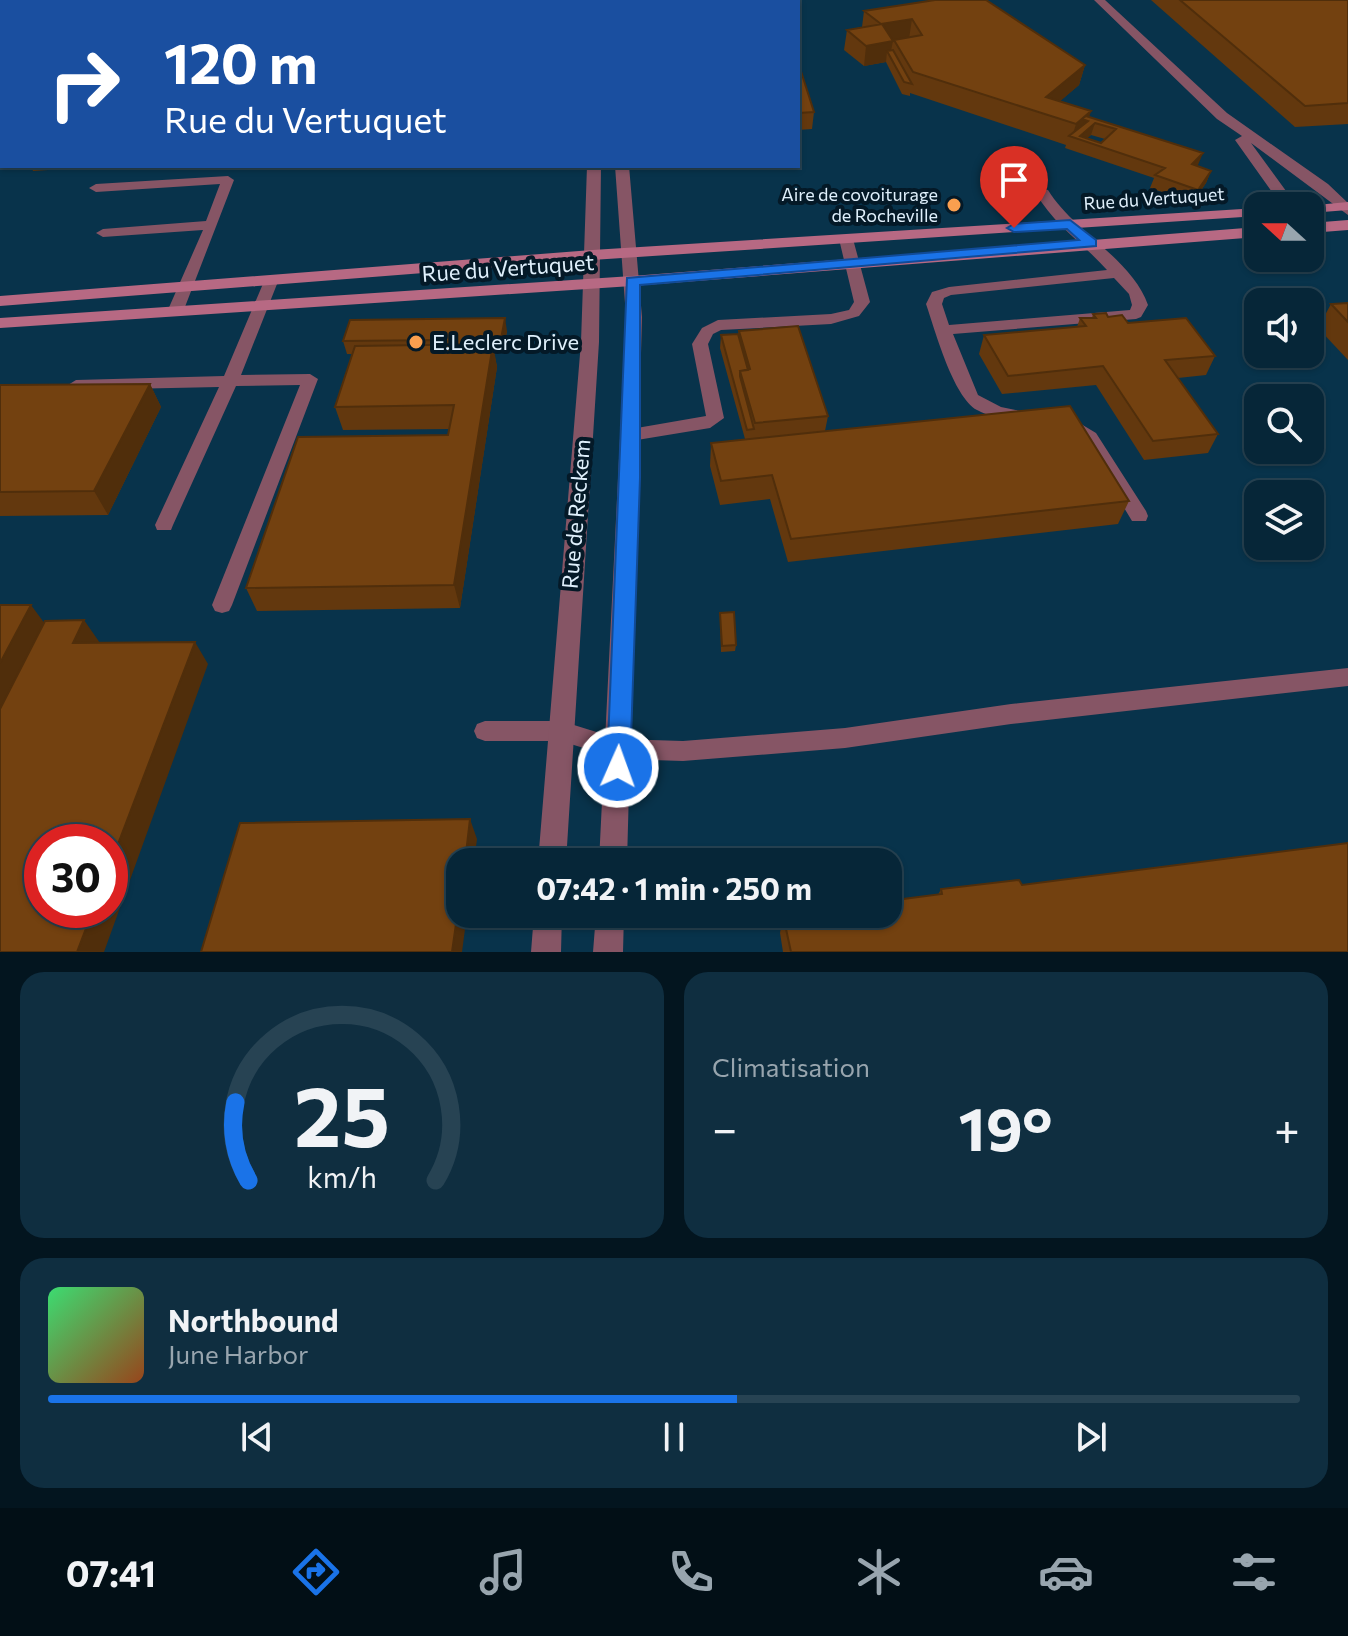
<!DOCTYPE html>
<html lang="fr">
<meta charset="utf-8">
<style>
:root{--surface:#062638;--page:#0f2e40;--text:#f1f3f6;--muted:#98a5ae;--line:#274353;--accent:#1a73e8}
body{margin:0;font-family:Commissioner,sans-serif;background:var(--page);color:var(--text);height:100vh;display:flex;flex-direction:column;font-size:30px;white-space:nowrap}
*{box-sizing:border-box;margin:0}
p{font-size:26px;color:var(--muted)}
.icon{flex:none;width:44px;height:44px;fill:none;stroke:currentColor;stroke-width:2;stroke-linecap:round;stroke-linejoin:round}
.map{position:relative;height:952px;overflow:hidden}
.side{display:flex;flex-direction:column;gap:20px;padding:20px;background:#03151f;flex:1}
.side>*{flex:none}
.guide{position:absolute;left:0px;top:0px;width:800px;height:168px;box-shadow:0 2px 6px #0004,0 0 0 2px var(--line);background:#1a4fa0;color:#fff;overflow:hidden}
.needle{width:52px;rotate:291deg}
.controls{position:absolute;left:1244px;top:192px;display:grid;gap:16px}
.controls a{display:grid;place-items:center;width:80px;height:80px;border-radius:16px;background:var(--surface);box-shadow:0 2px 6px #0004,0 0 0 2px var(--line);font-size:40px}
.speed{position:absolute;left:24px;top:824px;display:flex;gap:16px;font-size:40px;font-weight:700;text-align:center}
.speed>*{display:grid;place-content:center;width:104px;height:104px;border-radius:50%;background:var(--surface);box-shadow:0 2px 6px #0004,0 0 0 2px var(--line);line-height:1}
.speed .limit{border:12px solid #d22;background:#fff;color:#111}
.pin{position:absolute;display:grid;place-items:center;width:68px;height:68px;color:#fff;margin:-82px -34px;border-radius:50% 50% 50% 0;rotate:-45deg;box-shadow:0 0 8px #0007}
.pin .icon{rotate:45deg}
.me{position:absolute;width:88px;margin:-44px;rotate:2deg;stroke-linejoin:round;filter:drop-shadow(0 0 6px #0008)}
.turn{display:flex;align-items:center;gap:28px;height:168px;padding:0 32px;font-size:36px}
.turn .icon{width:104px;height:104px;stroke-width:2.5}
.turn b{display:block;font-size:56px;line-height:68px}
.big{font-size:60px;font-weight:700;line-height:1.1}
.side .widget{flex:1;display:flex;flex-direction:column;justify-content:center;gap:12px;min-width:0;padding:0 28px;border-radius:24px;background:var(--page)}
.side .dial{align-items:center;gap:0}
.dial svg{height:208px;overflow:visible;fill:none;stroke:var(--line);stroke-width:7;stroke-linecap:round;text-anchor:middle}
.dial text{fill:var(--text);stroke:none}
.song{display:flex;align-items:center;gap:24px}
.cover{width:96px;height:96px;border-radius:12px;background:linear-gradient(135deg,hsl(140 70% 55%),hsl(20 70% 35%))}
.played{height:8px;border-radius:4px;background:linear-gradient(90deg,var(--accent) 55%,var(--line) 55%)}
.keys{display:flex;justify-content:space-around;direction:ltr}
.heat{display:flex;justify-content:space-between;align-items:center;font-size:44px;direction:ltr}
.side .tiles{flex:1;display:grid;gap:20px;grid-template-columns:1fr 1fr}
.widget:last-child{grid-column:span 2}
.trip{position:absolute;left:446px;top:848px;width:456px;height:80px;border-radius:24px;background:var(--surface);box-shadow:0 2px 6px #0004,0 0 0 2px var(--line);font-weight:700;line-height:80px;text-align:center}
.dock{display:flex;height:128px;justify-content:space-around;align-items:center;background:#020f16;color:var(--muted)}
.dock .icon{width:56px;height:56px}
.dock .active{color:var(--accent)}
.dock b{font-size:36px;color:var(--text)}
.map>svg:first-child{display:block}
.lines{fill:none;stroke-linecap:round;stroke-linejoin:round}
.lane{fill:#865565;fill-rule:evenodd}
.street{fill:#865565;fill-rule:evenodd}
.secondary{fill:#b76983;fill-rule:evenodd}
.wall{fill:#63380e;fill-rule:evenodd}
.shaded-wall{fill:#502e0b}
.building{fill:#734110;stroke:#502e0b;stroke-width:2;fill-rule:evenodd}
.route{fill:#1a73e8;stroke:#114b97;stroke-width:2}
.poi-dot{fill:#fa9f4f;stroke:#041927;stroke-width:3}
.labels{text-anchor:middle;stroke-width:8;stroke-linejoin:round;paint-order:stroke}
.far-poi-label{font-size:18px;fill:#dfeffb;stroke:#041927;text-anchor:end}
.far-street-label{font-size:18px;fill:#dfeffb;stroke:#041927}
.street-label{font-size:22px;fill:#dfeffb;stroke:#041927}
.poi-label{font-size:22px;fill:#dfeffb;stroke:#041927;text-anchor:start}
</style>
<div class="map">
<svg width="1348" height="952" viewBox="0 0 1348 952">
<rect width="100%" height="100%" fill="#08334b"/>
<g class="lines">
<!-- lane -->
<path class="lane" d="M 228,176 L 234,180 L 183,312 L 180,315 L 170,315 L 167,312 L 203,230 L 103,237 L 96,233 L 103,229 L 206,221 L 220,184 L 96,192 L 89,188 L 96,184 Z
M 1043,189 L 1048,190 C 1073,231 1132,259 1148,305 L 1141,317 L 1136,319 L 953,334 L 978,395 L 1001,407 L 1025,412 L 1027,416 L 1019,422 C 1005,419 989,417 977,410 C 953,397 935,330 926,304 L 932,292 L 949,287 L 1107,270 C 1084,244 1052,223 1036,193 ZM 1114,278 L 1129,294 L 1132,305 L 1130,310 L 949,325 L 942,304 L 944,298 L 951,295 Z
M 846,235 L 853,239 L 870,302 L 859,316 L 831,324 L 721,330 L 713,334 L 708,344 L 724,418 L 710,428 L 631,441 L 625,439 L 622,435 L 631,429 L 706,416 L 692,344 L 702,328 L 718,320 L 831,314 L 849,310 L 854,302 L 839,239 Z
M 272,275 L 279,279 L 241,375 L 310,374 L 318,379 L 232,605 L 229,611 L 222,613 L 215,611 L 212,605 L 300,385 L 236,386 L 173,525 L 171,530 L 157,530 L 155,525 L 219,387 L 76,390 L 68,385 L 76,380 L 224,376 L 265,279 Z
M 1071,418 L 1096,433 L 1146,511 L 1148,516 L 1146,521 L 1132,521 L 1084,441 L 1062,424 L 1065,420 Z
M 1348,668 L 1348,686 L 1011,724 L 845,748 L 683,761 L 619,759 L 561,741 L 485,741 L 477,738 L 474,731 L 477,724 L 485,721 L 561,721 L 619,739 L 683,741 L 845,728 L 1011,704 Z"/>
<!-- street -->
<path class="street" d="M 583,0 L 593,0 L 594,2 L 582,2 Z
M 603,0 L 613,0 L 615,2 L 603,2 Z
M 685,0 L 756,0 L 683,2 Z
M 1094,0 L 1105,0 L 1227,113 L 1328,184 L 1348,203 L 1348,215 L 1251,143 L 1297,206 L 1282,206 L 1235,140 L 1242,136 L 1217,119 Z
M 587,166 L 601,166 L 599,342 L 566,862 L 538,862 L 581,342 Z
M 615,166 L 629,166 L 642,317 L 627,862 L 599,862 L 626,317 Z
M 534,914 L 562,914 L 561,952 L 531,952 Z
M 596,914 L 624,914 L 623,952 L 593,952 Z"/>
<!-- secondary -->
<path class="secondary" d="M 1348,202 L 1348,210 L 1310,213 L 1310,206 L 1305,206 Z
M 1258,208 L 1258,216 L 592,260 L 0,306 L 0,296 L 592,250 Z
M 1348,220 L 1348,230 L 1310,233 L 1310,223 Z
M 1258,227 L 1258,237 L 632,286 L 0,328 L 0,318 L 632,276 Z"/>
</g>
<!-- wall -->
<path class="wall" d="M 274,0 L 531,0 L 531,2 L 273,2 Z
M 935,0 L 1085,65 L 1079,85 L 1060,101 L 1089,117 L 1197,166 L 1211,171 L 1206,183 L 1193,202 L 1150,188 L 1154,178 L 1065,148 L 1066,145 L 910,93 L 910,96 L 902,94 L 886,62 L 864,66 L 844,50 L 847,30 L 862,27 L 864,11 ZM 1091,135 L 1105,139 L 1101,143 L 1087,138 Z
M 1151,0 L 1348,0 L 1348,124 L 1295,127 Z
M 798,62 L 814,112 L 812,129 L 798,130 Z
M 31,166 L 109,166 L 33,171 Z
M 1348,303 L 1348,360 L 1318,328 L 1331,304 Z
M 1093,314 L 1128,323 L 1215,356 L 1206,375 L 1178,378 L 1218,434 L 1208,453 L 1144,460 L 1096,385 L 1002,394 L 979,354 L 984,335 L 1077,327 L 1080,318 L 1092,318 Z
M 507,331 L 503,352 L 494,352 L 497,367 L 460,608 L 257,611 L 246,588 L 448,435 L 449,429 L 343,430 L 335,407 L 353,354 L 347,354 L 343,341 Z
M 739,331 L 828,416 L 825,431 L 1129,501 L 1118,524 L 788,562 L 770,499 L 720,505 L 710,466 L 711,443 L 745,439 L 720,348 L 721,335 L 738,334 Z
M 150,384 L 161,407 L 108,515 L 0,516 L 0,385 Z
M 720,613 L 736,645 L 735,651 L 721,652 Z
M 1022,885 L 1348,952 L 783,952 L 780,933 L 783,915 L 938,895 L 941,889 Z"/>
<!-- shaded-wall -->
<path class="shaded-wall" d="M 912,19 L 909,39 L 893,41 L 890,56 L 887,51 L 886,62 L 864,66 L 866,46 L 881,24 Z
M 1085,65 L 1079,85 L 1051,109 L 1046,97 Z
M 1091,111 L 1085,131 L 1095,123 L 1091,135 L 1084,141 L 1072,137 L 1076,124 Z
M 1203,153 L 1198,165 L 1187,177 L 1192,164 Z
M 1211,171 L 1206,183 L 1193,202 L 1198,190 Z
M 505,318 L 507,331 L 503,352 L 501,339 Z
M 493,344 L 497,367 L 460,608 L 454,585 Z
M 150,384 L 161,407 L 108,515 L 94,491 Z
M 31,605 L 48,628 L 0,723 L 0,663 Z
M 84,620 L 100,643 L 73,643 Z
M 195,642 L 208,664 L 104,952 L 77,952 L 93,910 L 110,910 L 110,865 Z
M 470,819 L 477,839 L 474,862 L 465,862 Z
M 460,896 L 460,914 L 467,914 L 462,952 L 452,952 Z"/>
<!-- building -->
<path class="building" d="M 274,0 L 401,0 L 364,2 L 273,2 Z
M 935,0 L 986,0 L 1085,65 L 1046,97 L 1091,111 L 1076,124 L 913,72 L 894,40 L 922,35 L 912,19 L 881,24 L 864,11 Z
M 1180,0 L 1348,0 L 1348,103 L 1305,106 Z
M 882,24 L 893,41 L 866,46 L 847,30 Z
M 893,50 L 912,84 L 904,82 L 887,51 Z
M 798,62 L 814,112 L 798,113 Z
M 1086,116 L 1203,153 L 1192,164 L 1211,171 L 1198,190 L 1155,175 L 1165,168 L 1069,136 L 1088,121 L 1082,119 ZM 1095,123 L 1116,129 L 1101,143 L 1080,136 Z
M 1348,303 L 1348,322 L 1331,304 Z
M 1106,313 L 1108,317 L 1122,315 L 1128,323 L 1186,318 L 1215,356 L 1165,360 L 1218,434 L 1153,441 L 1103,366 L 1008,376 L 984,335 L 1086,326 L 1080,318 L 1096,318 L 1093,314 Z
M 505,318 L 501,339 L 466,339 L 465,344 L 441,345 L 442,340 L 343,341 L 350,320 Z
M 798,326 L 828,416 L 755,423 L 740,371 L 750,369 L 739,331 Z
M 738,334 L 748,370 L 740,371 L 740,376 L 754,429 L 747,430 L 721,335 Z
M 493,344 L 454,585 L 246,588 L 298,437 L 448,435 L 454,405 L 335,407 L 355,346 Z
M 150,384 L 94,491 L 0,492 L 0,385 Z
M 1070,406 L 1129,501 L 791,539 L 772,475 L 721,481 L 711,443 Z
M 0,605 L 31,605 L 0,663 Z
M 734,612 L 736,645 L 722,646 L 720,613 Z
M 84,620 L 73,643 L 195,642 L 110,865 L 110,842 L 42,842 L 42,910 L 93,910 L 77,952 L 0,952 L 0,709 L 45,621 Z
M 470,819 L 465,862 L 460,862 L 460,896 L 452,952 L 201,952 L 240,823 Z
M 1348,843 L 1348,952 L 791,952 L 783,915 L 888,914 L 888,901 L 942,894 L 941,889 L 1019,880 L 1022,885 Z"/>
<!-- route -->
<path class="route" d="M 1070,220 L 1096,240 L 1096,246 L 640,285 L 640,478 L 630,767 L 627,775 L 618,778 L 610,775 L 607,767 L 627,278 L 1079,240 L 1067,229 L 1014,232 L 1007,228 L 1014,224 Z"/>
<!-- markers -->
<g class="poi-dot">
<circle cx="954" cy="205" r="8"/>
<circle cx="416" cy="342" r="8"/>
</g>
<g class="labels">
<!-- far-poi labels -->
<g class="far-poi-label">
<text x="938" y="201">Aire de covoiturage<tspan x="938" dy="21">de Rocheville</tspan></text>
</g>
<!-- far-street labels -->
<g class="far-street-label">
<text transform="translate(1154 199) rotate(-4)" y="6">Rue du Vertuquet</text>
</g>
<!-- street labels -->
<g class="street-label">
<text transform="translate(508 268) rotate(-4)" y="8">Rue du Vertuquet</text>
<text transform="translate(576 514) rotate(-85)" y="8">Rue de Reckem</text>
</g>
<!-- poi labels -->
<g class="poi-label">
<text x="432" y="350">E.Leclerc Drive</text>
</g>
</g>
</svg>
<div class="controls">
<a><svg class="needle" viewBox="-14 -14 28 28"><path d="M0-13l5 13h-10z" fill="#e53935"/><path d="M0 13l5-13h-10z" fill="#98a5ae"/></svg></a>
<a><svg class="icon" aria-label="sound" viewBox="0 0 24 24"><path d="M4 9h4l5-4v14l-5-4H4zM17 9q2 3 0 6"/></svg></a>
<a><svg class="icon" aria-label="search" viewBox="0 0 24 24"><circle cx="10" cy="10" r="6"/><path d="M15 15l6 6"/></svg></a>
<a><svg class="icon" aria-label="layers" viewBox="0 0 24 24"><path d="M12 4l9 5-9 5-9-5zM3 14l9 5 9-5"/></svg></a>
</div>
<div class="speed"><div class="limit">30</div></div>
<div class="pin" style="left:1014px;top:228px;background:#d93025"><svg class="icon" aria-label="arrive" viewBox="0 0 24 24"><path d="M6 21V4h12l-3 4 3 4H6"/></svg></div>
<svg class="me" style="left:618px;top:767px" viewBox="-20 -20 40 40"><circle r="17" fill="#1a73e8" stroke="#fff" stroke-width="3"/><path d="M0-11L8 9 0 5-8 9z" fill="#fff"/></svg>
<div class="trip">07:42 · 1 min · 250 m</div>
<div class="guide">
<div class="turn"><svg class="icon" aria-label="right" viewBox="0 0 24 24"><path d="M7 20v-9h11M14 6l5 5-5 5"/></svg><div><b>120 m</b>Rue du Vertuquet</div></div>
</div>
</div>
<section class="side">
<div class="tiles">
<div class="widget dial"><svg viewBox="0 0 100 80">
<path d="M14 69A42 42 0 1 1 86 69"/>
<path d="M14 69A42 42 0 0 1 9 39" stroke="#1a73e8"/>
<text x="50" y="56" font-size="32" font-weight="700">25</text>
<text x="50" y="72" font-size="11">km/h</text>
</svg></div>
<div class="widget"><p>Climatisation</p>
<div class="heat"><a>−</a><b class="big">19°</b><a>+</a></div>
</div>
<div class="widget">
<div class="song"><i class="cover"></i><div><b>Northbound</b><p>June Harbor</p></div></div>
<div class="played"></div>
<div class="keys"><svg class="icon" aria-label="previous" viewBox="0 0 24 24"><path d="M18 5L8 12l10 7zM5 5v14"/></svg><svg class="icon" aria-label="pause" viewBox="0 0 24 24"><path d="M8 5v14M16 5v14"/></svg><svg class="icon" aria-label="next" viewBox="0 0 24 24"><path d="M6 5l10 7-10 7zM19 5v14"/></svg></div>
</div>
</div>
</section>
<nav class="dock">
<b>07:41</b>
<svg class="icon active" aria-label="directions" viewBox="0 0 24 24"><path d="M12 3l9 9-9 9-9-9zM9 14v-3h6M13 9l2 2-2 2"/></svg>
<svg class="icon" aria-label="music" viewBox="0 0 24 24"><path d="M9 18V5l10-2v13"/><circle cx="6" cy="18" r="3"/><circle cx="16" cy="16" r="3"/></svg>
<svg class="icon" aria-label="phone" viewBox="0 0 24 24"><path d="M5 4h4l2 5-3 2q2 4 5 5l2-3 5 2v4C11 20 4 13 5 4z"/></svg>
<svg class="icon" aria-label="climate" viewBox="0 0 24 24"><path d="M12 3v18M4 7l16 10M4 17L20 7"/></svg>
<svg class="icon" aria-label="car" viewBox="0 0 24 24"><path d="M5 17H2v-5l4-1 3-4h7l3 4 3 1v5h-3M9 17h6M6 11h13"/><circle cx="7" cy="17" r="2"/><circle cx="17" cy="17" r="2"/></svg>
<svg class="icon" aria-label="filters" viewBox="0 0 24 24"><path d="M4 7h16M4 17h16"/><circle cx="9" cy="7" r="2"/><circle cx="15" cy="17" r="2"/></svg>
</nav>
